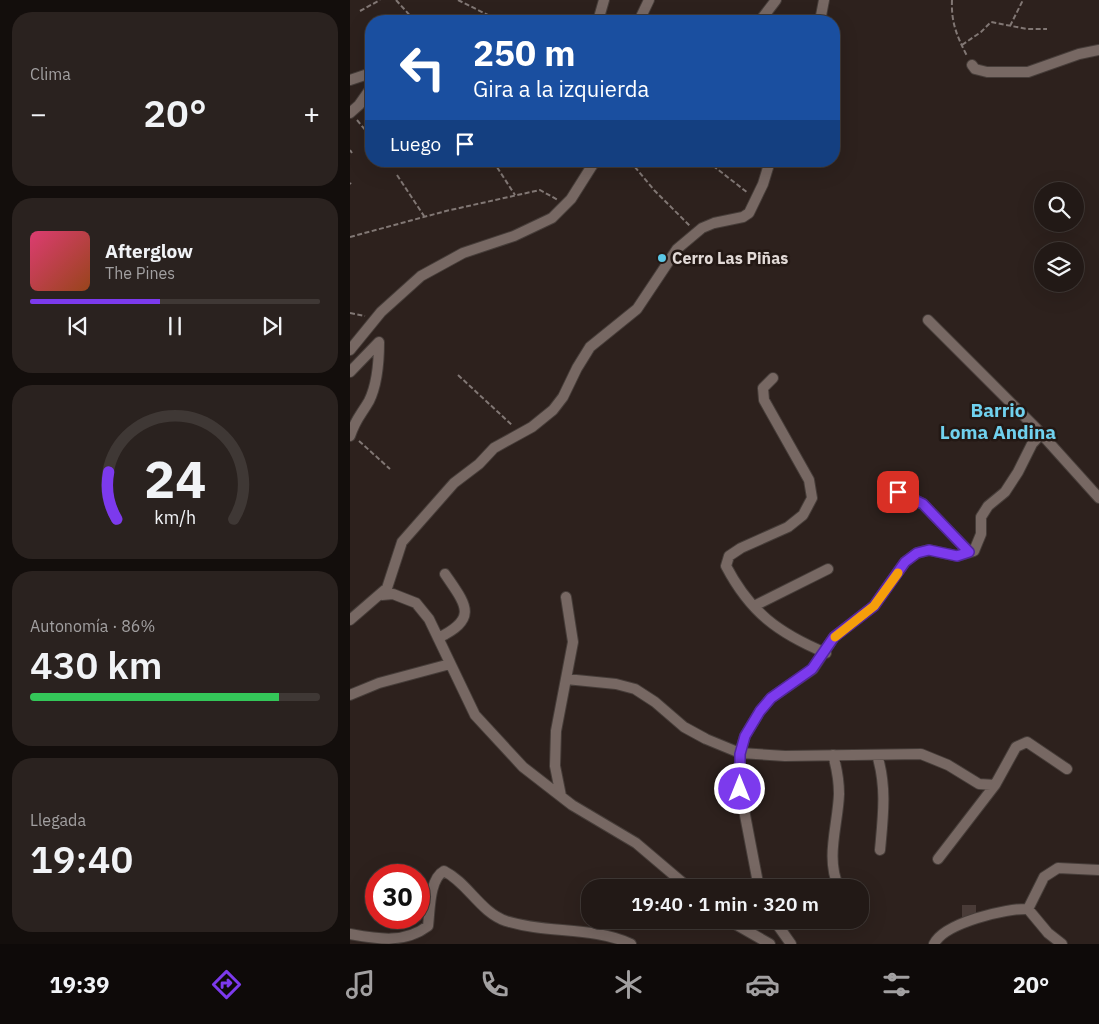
<!DOCTYPE html>
<html lang="es">
<meta charset="utf-8">
<style>
:root{--surface:#221916;--page:#2a221f;--text:#f1f3f6;--muted:#a2a0a1;--line:#3f3835;--accent:#7c3aed}
body{margin:0;font-family:"IBM Plex Sans",sans-serif;background:var(--page);color:var(--text);height:100vh;display:flex;flex-direction:column;font-size:19px;white-space:nowrap}
*{box-sizing:border-box;margin:0}
p{font-size:16px;color:var(--muted)}
.icon{flex:none;width:28px;height:28px;fill:none;stroke:currentColor;stroke-width:2;stroke-linecap:round;stroke-linejoin:round}
.map{position:relative;flex:1;overflow:hidden}
.details{display:flex;flex-direction:column;gap:12px;padding:12px;background:#130e0c;width:350px}
.details>*{flex:none}
.top-card{position:absolute;left:15px;top:15px;width:475px;height:152px;border-radius:20px;box-shadow:0 5px 20px #0002,0 0 0 1px var(--line);background:#1a4fa0;color:#fff;overflow:hidden}
.tools{position:absolute;left:684px;top:182px;display:grid;gap:10px}
.tools a{display:grid;place-items:center;width:50px;height:50px;border-radius:50%;background:var(--surface);box-shadow:0 5px 20px #0002,0 0 0 1px var(--line);font-size:25px}
.speed{position:absolute;left:15px;top:864px;display:flex;gap:10px;font-size:25px;font-weight:700;text-align:center}
.speed>*{display:grid;place-content:center;width:65px;height:65px;border-radius:50%;background:var(--surface);box-shadow:0 5px 20px #0002,0 0 0 1px var(--line);line-height:1}
.speed .limit{border:8px solid #d22;background:#fff;color:#111}
.pin{position:absolute;display:grid;place-items:center;width:42px;height:42px;color:#fff;margin:-21px;border-radius:10px;box-shadow:0 2px 8px #0006}
.me{position:absolute;width:55px;margin:-28px;rotate:0deg;stroke-linejoin:round;filter:drop-shadow(0 0 4px #0008)}
.turn{display:flex;align-items:center;gap:18px;height:105px;padding:0 25px;font-size:22px}
.turn .icon{width:65px;height:65px;stroke-width:2.5}
.turn b{display:block;font-size:35px;line-height:42px}
.then{display:flex;align-items:center;height:48px;padding:0 25px;background:#0003;gap:10px;font-size:19px}
.big{font-size:38px;font-weight:600;line-height:1.1}
.details .card{flex:1;display:flex;flex-direction:column;justify-content:center;gap:8px;min-width:0;padding:0 18px;border-radius:20px;background:var(--page)}
.details .dial{align-items:center;gap:0}
.dial svg{height:130px;overflow:visible;fill:none;stroke:var(--line);stroke-width:7;stroke-linecap:round;text-anchor:middle}
.dial text{fill:var(--text);stroke:none}
.song{display:flex;align-items:center;gap:15px}
.cover{width:60px;height:60px;border-radius:8px;background:linear-gradient(135deg,hsl(340 70% 55%),hsl(20 70% 35%))}
.played{height:5px;border-radius:2px;background:linear-gradient(90deg,var(--accent) 45%,var(--line) 45%)}
.keys{display:flex;justify-content:space-around;direction:ltr}
.heat{display:flex;justify-content:space-between;align-items:center;font-size:28px;direction:ltr}
.charge{height:8px;border-radius:4px;background:linear-gradient(90deg,#34c759 86%,var(--line) 0)}
.trip{position:absolute;left:231px;top:879px;width:288px;height:50px;border-radius:20px;background:var(--surface);box-shadow:0 5px 20px #0002,0 0 0 1px var(--line);font-weight:600;line-height:50px;text-align:center}
.tabs{display:flex;height:80px;justify-content:space-around;align-items:center;background:#0e0a09;color:var(--muted)}
.tabs .icon{width:35px;height:35px}
.tabs .on{color:var(--accent)}
.tabs b{font-size:22px;color:var(--text)}
main{display:flex;flex:1;min-height:0}
.map>svg:first-child{display:block}
.building{fill:#493b37}
.lines{fill:none;stroke-linecap:round;stroke-linejoin:round}
.street-casing{stroke:#463d39;stroke-width:12}
.path{stroke:#817774;stroke-width:2;stroke-dasharray:5 2.5;stroke-linecap:butt}
.street{stroke:#776863;stroke-width:10}
.route-casing{stroke:#51269a;stroke-width:12}
.route{stroke:#7c3aed;stroke-width:9}
.slow{stroke:#f59e0b;stroke-width:9}
.poi-dot{fill:#5bc8e7;stroke:#231814;stroke-width:2}
.labels{text-anchor:middle;stroke-width:5;stroke-linejoin:round;paint-order:stroke}
.poi-label{font-size:16px;font-weight:bold;fill:#e2dad7;stroke:#231814;text-anchor:start}
.quarter-label{font-size:19px;font-weight:bold;fill:#70d1ee;stroke:#231814}
</style>
<main>
<section class="details">
<div class="card"><p>Clima</p>
<div class="heat"><a>−</a><b class="big">20°</b><a>+</a></div>
</div>
<div class="card">
<div class="song"><i class="cover"></i><div><b>Afterglow</b><p>The Pines</p></div></div>
<div class="played"></div>
<div class="keys"><svg class="icon" aria-label="previous" viewBox="0 0 24 24"><path d="M18 5L8 12l10 7zM5 5v14"/></svg><svg class="icon" aria-label="pause" viewBox="0 0 24 24"><path d="M8 5v14M16 5v14"/></svg><svg class="icon" aria-label="next" viewBox="0 0 24 24"><path d="M6 5l10 7-10 7zM19 5v14"/></svg></div>
</div>
<div class="card dial"><svg viewBox="0 0 100 80">
<path d="M14 69A42 42 0 1 1 86 69"/>
<path d="M14 69A42 42 0 0 1 9 40" stroke="#7c3aed"/>
<text x="50" y="56" font-size="32" font-weight="700">24</text>
<text x="50" y="72" font-size="11">km/h</text>
</svg></div>
<div class="card"><p>Autonomía · 86%</p><b class="big">430 km</b><div class="charge"></div></div>
<div class="card"><p>Llegada</p><b class="big">19:40</b></div>
</section>
<div class="map">
<svg width="749" height="944" viewBox="0 0 749 944">
<rect width="100%" height="100%" fill="#2d211d"/>
<!-- building -->
<path class="building" d="M 612,905 L 626,905 L 626,918 L 612,917 Z"/>
<g class="lines">
<!-- street casing -->
<g class="street-casing">
<path id="street" d="M 248,21 L 254,0
M 289,21 L 299,0
M 410,21 L 426,0
M 470,21 L 474,0
M 622,65 L 625,69 L 637,72 L 678,72 L 729,54 L 749,50
M 0,80 L 21,73
M 0,113 L 9,105 L 21,88
M 578,320 L 686,428 L 749,498
M 0,350 L 31,312 L 71,276 L 113,253 L 164,236 L 202,218 L 221,199 L 245,161
M 0,372 L 29,342 C 29,360 27,385 19,401 C 11,415 6,418 0,436
M 423,378 L 413,388 L 414,400 L 459,480 L 462,498 L 453,515 L 438,527 L 391,548 L 379,556 L 376,566 C 400,612 428,633 476,653
M 548,492 L 573,504 L 619,552
M 32,595 L 43,594 L 66,603 L 79,619 L 125,715 L 173,767 L 222,805 L 286,843 L 339,888
M 404,606 L 478,569
M 0,620 L 37,588 L 52,542 L 104,483 L 129,464 L 144,448 L 182,427 L 203,410 L 213,397 L 227,368 L 240,347 L 287,309 L 327,249 L 352,228 L 364,223 L 393,217 L 399,213 L 413,184 L 420,161
M 88,638 C 129,618 116,605 95,574
M 216,679 L 266,684 L 285,689 L 305,702 L 334,727 L 356,739 L 390,753 L 435,756 L 571,754 L 598,765 L 629,784 L 645,785
M 0,695 L 29,683 L 100,664
M 483,755 C 487,769 489,780 489,794 C 488,825 475,858 489,888
M 527,755 C 537,787 533,817 530,850
M 211,796 L 205,766 L 206,731 L 223,642 L 216,597
M 588,859 L 645,785 L 666,747 L 677,742 L 717,769
M 409,888 L 390,789 L 390,753 L 395,736 L 410,711 L 421,698 L 463,669 L 484,637 L 524,606 L 555,562 L 567,553 L 579,550 L 607,556 L 624,551 L 631,534 L 631,517 L 638,506 L 655,492 L 668,472 L 682,444 L 691,434
M 678,909 L 694,877 L 708,868 L 749,870
M 378,920 L 420,944
M 424,920 L 441,944
M 0,934 C 28,939 54,944 78,926 C 80,911 79,879 94,871 C 118,883 130,912 156,921 C 197,934 242,926 281,944
M 584,944 C 594,923 656,908 678,909 L 698,933 L 712,944"/>
</g>
<!-- path -->
<path class="path" d="M 46,0 L 65,21
M 108,0 L 150,21
M 602,0 C 601,23 607,36 617,56
M 10,11 L 30,0
M 660,26 L 673,0
M 612,45 L 631,32 L 641,22 L 677,29 L 697,29
M 7,120 L 21,137
M 0,150 L 2,153
M 143,161 L 165,195
M 280,161 L 304,190 L 341,227
M 357,161 L 398,193
M 47,175 L 74,216
M 0,183 L 1,184
M 0,237 L 96,211 L 190,190 L 208,200
M 0,313 L 15,316
M 108,375 L 163,426
M 9,441 L 40,469"/>
<!-- street -->
<use href="#street" class="street"/>
</g>
<g class="lines">
<!-- route casing -->
<g class="route-casing">
<path id="route" d="M 390,789 L 390,754 L 395,736 L 410,711 L 421,698 L 462,669 L 484,637 L 524,606 L 555,562 L 567,553 L 579,550 L 607,556 L 619,552 L 573,504 L 548,492"/>
</g>
<!-- route -->
<use href="#route" class="route"/>
<!-- slow -->
<path class="slow" d="M 485,637 L 524,606 L 548,573"/>
</g>
<!-- markers -->
<circle class="poi-dot" cx="312" cy="258" r="5"/>
<g class="labels">
<!-- poi labels -->
<g class="poi-label">
<text x="322" y="264">Cerro Las Piñas</text>
</g>
<!-- quarter labels -->
<g class="quarter-label">
<text x="648" y="417">Barrio<tspan x="648" dy="22">Loma Andina</tspan></text>
</g>
</g>
</svg>
<div class="tools">
<a><svg class="icon" aria-label="search" viewBox="0 0 24 24"><circle cx="10" cy="10" r="6"/><path d="M15 15l6 6"/></svg></a>
<a><svg class="icon" aria-label="layers" viewBox="0 0 24 24"><path d="M12 4l9 5-9 5-9-5zM3 14l9 5 9-5"/></svg></a>
</div>
<div class="speed"><div class="limit">30</div></div>
<div class="pin" style="left:548px;top:492px;background:#d93025"><svg class="icon" aria-label="arrive" viewBox="0 0 24 24"><path d="M6 21V4h12l-3 4 3 4H6"/></svg></div>
<svg class="me" style="left:390px;top:789px" viewBox="-20 -20 40 40"><circle r="17" fill="#7c3aed" stroke="#fff" stroke-width="3"/><path d="M0-11L8 9 0 5-8 9z" fill="#fff"/></svg>
<div class="trip">19:40 · 1 min · 320 m</div>
<div class="top-card">
<div class="turn"><svg class="icon" aria-label="left" viewBox="0 0 24 24"><path d="M17 20v-9H6M10 6l-5 5 5 5"/></svg><div><b>250 m</b>Gira a la izquierda</div></div>
<div class="then">Luego<svg class="icon" aria-label="arrive" viewBox="0 0 24 24"><path d="M6 21V4h12l-3 4 3 4H6"/></svg></div>
</div>
</div>
</main>
<nav class="tabs">
<b>19:39</b>
<svg class="icon on" aria-label="directions" viewBox="0 0 24 24"><path d="M12 3l9 9-9 9-9-9zM9 14v-3h6M13 9l2 2-2 2"/></svg>
<svg class="icon" aria-label="music" viewBox="0 0 24 24"><path d="M9 18V5l10-2v13"/><circle cx="6" cy="18" r="3"/><circle cx="16" cy="16" r="3"/></svg>
<svg class="icon" aria-label="phone" viewBox="0 0 24 24"><path d="M5 4h4l2 5-3 2q2 4 5 5l2-3 5 2v4C11 20 4 13 5 4z"/></svg>
<svg class="icon" aria-label="climate" viewBox="0 0 24 24"><path d="M12 3v18M4 7l16 10M4 17L20 7"/></svg>
<svg class="icon" aria-label="car" viewBox="0 0 24 24"><path d="M5 17H2v-5l4-1 3-4h7l3 4 3 1v5h-3M9 17h6M6 11h13"/><circle cx="7" cy="17" r="2"/><circle cx="17" cy="17" r="2"/></svg>
<svg class="icon" aria-label="filters" viewBox="0 0 24 24"><path d="M4 7h16M4 17h16"/><circle cx="9" cy="7" r="2"/><circle cx="15" cy="17" r="2"/></svg>
<b>20°</b>
</nav>
